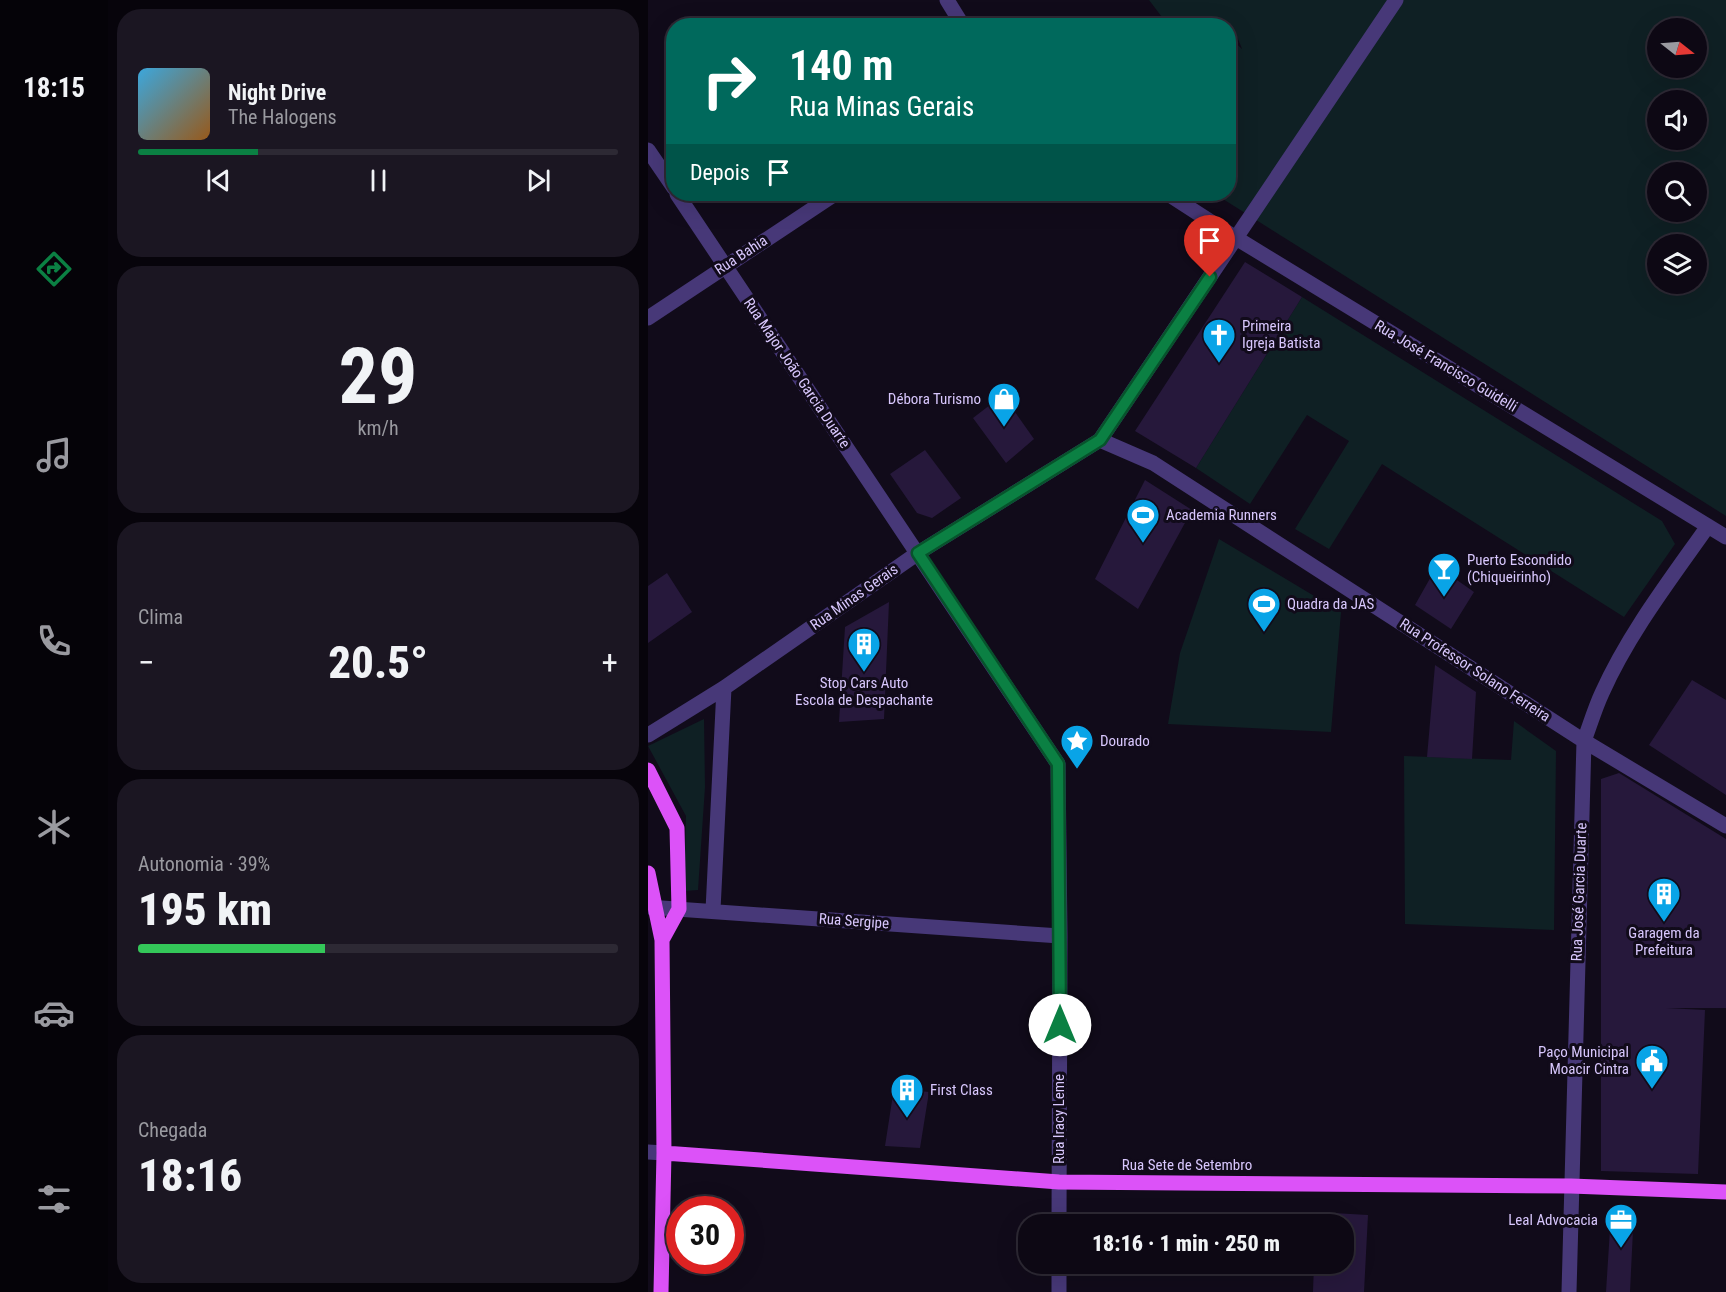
<!DOCTYPE html>
<html lang="pt">
<meta charset="utf-8">
<style>
:root{--surface:#0d0814;--page:#1b1622;--text:#f1f3f6;--muted:#9a9aa0;--line:#2d2934;--accent:#0b8043}
body{margin:0;font-family:"Roboto Condensed",sans-serif;background:var(--page);color:var(--text);height:100vh;display:flex;flex-direction:column;font-size:22px;white-space:nowrap}
*{box-sizing:border-box;margin:0}
p{font-size:20px;color:var(--muted)}
.icon{flex:none;width:33px;height:33px;fill:none;stroke:currentColor;stroke-width:2;stroke-linecap:round;stroke-linejoin:round}
.map{position:relative;flex:1;overflow:hidden}
.sheet{display:flex;flex-direction:column;gap:9px;padding:9px;background:#07040b;width:540px}
.sheet>*{flex:none}
.banner{position:absolute;left:18px;top:18px;width:570px;height:183px;border-radius:24px;box-shadow:0 6px 24px #0002,0 0 0 2px var(--line);background:#00695c;color:#fff;overflow:hidden}
.needle{width:39px;rotate:107deg}
.buttons{position:absolute;left:999px;top:18px;display:grid;gap:12px}
.buttons a{display:grid;place-items:center;width:60px;height:60px;border-radius:50%;background:var(--surface);box-shadow:0 6px 24px #0002,0 0 0 2px var(--line);font-size:30px}
.speed{position:absolute;left:18px;top:1196px;display:flex;gap:12px;font-size:30px;font-weight:700;text-align:center}
.speed>*{display:grid;place-content:center;width:78px;height:78px;border-radius:50%;background:var(--surface);box-shadow:0 6px 24px #0002,0 0 0 2px var(--line);line-height:1}
.speed .limit{border:9px solid #d22;background:#fff;color:#111}
.pin{position:absolute;display:grid;place-items:center;width:51px;height:51px;color:#fff;margin:-62px -26px;border-radius:50% 50% 50% 0;rotate:-45deg;box-shadow:0 0 6px #0007}
.pin .icon{rotate:45deg}
.me{position:absolute;width:66px;margin:-33px;rotate:0deg;stroke-linejoin:round;filter:drop-shadow(0 0 4px #0008)}
.turn{display:flex;align-items:center;gap:21px;height:126px;padding:0 24px;font-size:27px}
.turn .icon{width:78px;height:78px;stroke-width:2.5}
.turn b{display:block;font-size:42px;line-height:51px}
.then{display:flex;align-items:center;height:57px;padding:0 24px;background:#0003;gap:12px;font-size:22px}
.big{font-size:45px;font-weight:800;line-height:1.1}
.sheet .card{flex:1;display:flex;flex-direction:column;justify-content:center;gap:9px;min-width:0;padding:0 21px;border-radius:24px;background:var(--page)}
.sheet .dial{align-items:center;gap:0}
.dial b{font-size:78px;line-height:1}
.song{display:flex;align-items:center;gap:18px}
.cover{width:72px;height:72px;border-radius:9px;background:linear-gradient(135deg,hsl(200 70% 55%),hsl(30 70% 35%))}
.played{height:6px;border-radius:3px;background:linear-gradient(90deg,var(--accent) 25%,var(--line) 25%)}
.keys{display:flex;justify-content:space-around;direction:ltr}
.heat{display:flex;justify-content:space-between;align-items:center;font-size:33px;direction:ltr}
.charge{height:9px;border-radius:4px;background:linear-gradient(90deg,#34c759 39%,var(--line) 0)}
.trip{position:absolute;left:370px;top:1214px;width:336px;height:60px;border-radius:24px;background:var(--surface);box-shadow:0 6px 24px #0002,0 0 0 2px var(--line);font-weight:800;line-height:60px;text-align:center}
main{display:flex;flex:1;min-height:0}
.tabs{display:flex;flex-direction:column;width:108px;justify-content:space-around;align-items:center;background:#050308;color:var(--muted)}
.tabs .icon{width:42px;height:42px}
.tabs .selected{color:var(--accent)}
.tabs b{font-size:27px;color:var(--text)}
.map>svg:first-child{display:block}
.green{fill:#0f2024;fill-rule:evenodd}
.building{fill:#26183b}
.lines{fill:none;stroke-linecap:round;stroke-linejoin:round}
.minor{stroke:#473878;stroke-width:15}
.major{stroke:#dc52f8;stroke-width:15}
.route-casing{stroke:#07532c;stroke-width:15}
.route{stroke:#0b8043;stroke-width:10}
.labels{text-anchor:middle;stroke-width:6;stroke-linejoin:round;paint-order:stroke}
.street-label{font-size:15px;fill:#d8c7fd;stroke:#110b1a}
.poi-label{font-size:15px;fill:#d8c7fd;stroke:#110b1a;text-anchor:start}
</style>
<main>
<nav class="tabs">
<b>18:15</b>
<svg class="icon selected" aria-label="directions" viewBox="0 0 24 24"><path d="M12 3l9 9-9 9-9-9zM9 14v-3h6M13 9l2 2-2 2"/></svg>
<svg class="icon" aria-label="music" viewBox="0 0 24 24"><path d="M9 18V5l10-2v13"/><circle cx="6" cy="18" r="3"/><circle cx="16" cy="16" r="3"/></svg>
<svg class="icon" aria-label="phone" viewBox="0 0 24 24"><path d="M5 4h4l2 5-3 2q2 4 5 5l2-3 5 2v4C11 20 4 13 5 4z"/></svg>
<svg class="icon" aria-label="climate" viewBox="0 0 24 24"><path d="M12 3v18M4 7l16 10M4 17L20 7"/></svg>
<svg class="icon" aria-label="car" viewBox="0 0 24 24"><path d="M5 17H2v-5l4-1 3-4h7l3 4 3 1v5h-3M9 17h6M6 11h13"/><circle cx="7" cy="17" r="2"/><circle cx="17" cy="17" r="2"/></svg>
<svg class="icon" aria-label="filters" viewBox="0 0 24 24"><path d="M4 7h16M4 17h16"/><circle cx="9" cy="7" r="2"/><circle cx="15" cy="17" r="2"/></svg>
</nav>
<section class="sheet">
<div class="card">
<div class="song"><i class="cover"></i><div><b>Night Drive</b><p>The Halogens</p></div></div>
<div class="played"></div>
<div class="keys"><svg class="icon" aria-label="previous" viewBox="0 0 24 24"><path d="M18 5L8 12l10 7zM5 5v14"/></svg><svg class="icon" aria-label="pause" viewBox="0 0 24 24"><path d="M8 5v14M16 5v14"/></svg><svg class="icon" aria-label="next" viewBox="0 0 24 24"><path d="M6 5l10 7-10 7zM19 5v14"/></svg></div>
</div>
<div class="card dial"><b>29</b><p>km/h</p></div>
<div class="card"><p>Clima</p>
<div class="heat"><a>−</a><b class="big">20.5°</b><a>+</a></div>
</div>
<div class="card"><p>Autonomia · 39%</p><b class="big">195 km</b><div class="charge"></div></div>
<div class="card"><p>Chegada</p><b class="big">18:16</b></div>
</section>
<div class="map">
<svg width="1078" height="1292" viewBox="0 0 1078 1292">
<rect width="100%" height="100%" fill="#110b1a"/>
<!-- green -->
<path class="green" d="M 501,0 L 1078,0 L 1078,516 L 567,194 L 580,194 L 581,37 L 594,49 L 587,31 L 581,29 L 580,26 L 520,25 ZM 1010,28 L 1048,28 L 1048,68 L 1010,68 ZM 1010,100 L 1048,100 L 1048,140 L 1010,140 ZM 1010,172 L 1048,172 L 1048,212 L 1010,212 ZM 1010,244 L 1048,244 L 1048,284 L 1010,284 Z
M 654,297 L 1014,521 L 1027,544 L 976,617 L 734,464 L 681,549 L 647,529 L 701,441 L 659,415 L 602,504 L 548,468 Z
M 571,539 L 693,612 L 683,732 L 520,724 L 532,653 Z
M 56,719 L 57,787 L 50,890 L 36,891 L 38,816 L 0,746 Z
M 866,721 L 908,751 L 906,930 L 757,924 L 756,756 L 863,760 Z"/>
<!-- building -->
<path class="building" d="M 597,262 L 654,297 L 548,468 L 487,431 Z
M 355,395 L 386,439 L 358,463 L 325,418 Z
M 277,450 L 313,498 L 284,518 L 269,513 L 242,474 Z
M 497,480 L 544,510 L 490,609 L 447,579 Z
M 789,566 L 826,592 L 803,629 L 767,605 Z
M 19,573 L 44,612 L 0,643 L 0,586 Z
M 241,602 L 236,719 L 191,722 L 197,627 Z
M 787,665 L 828,692 L 824,759 L 779,757 Z
M 1044,680 L 1078,700 L 1078,795 L 1001,745 Z
M 971,773 L 1078,839 L 1078,1008 L 1018,1008 L 1057,1010 L 1050,1174 L 953,1171 L 953,779 Z
M 246,1088 L 281,1092 L 272,1148 L 237,1146 Z
M 668,1212 L 720,1215 L 716,1292 L 665,1292 L 666,1263 L 696,1263 L 696,1224 L 667,1224 Z
M 962,1229 L 985,1230 L 982,1292 L 958,1292 Z"/>
<g class="lines">
<!-- minor -->
<path class="minor" d="M 299,0 L 315,26
M 0,150 L 26,188
M 29,194 L 410,764 L 412,936 L 411,1224
M 520,194 L 588,238 L 1078,537
M 0,318 L 187,194
M 452,440 L 505,463 L 936,741 L 1078,826
M 0,735 L 76,688 L 270,553 L 452,440 L 748,0
M 0,907 L 412,936
M 65,910 L 76,688
M 0,1152 L 16,1153
M 411,1292 L 411,1263
M 921,1292 L 936,741 C 942,725 947,708 954,693 C 981,633 1022,580 1060,526"/>
<!-- major -->
<path class="major" d="M 0,770 L 29,828 L 31,909 L 14,940
M 0,873 L 14,940 L 16,1153 L 13,1292
M 16,1153 L 411,1182 L 923,1186 L 1078,1192"/>
</g>
<g class="lines">
<!-- route casing -->
<g class="route-casing">
<path id="route" d="M 412,1025 L 410,764 L 270,553 L 452,440 L 562,277"/>
</g>
<!-- route -->
<use href="#route" class="route"/>
</g>
<!-- icons -->
<defs>
<g id="church-pin" transform="scale(1.725)"><path d="M0 17L-7.5 6A9.5 9.5 0 1 1 7.5 6Z" fill="#09a4e7" stroke="#110b1a"/><path d="M-1.2-6h2.4v3.5h3.3v2.4h-3.3V6h-2.4V-.1h-3.3v-2.4h3.3Z" fill="#fff"/></g>
<g id="shop-pin" transform="scale(1.725)"><path d="M0 17L-7.5 6A9.5 9.5 0 1 1 7.5 6Z" fill="#09a4e7" stroke="#110b1a"/><path d="M-5-2.5h2.3a2.7 3.5 0 0 1 5.4 0H5L5.5 6h-11ZM-1.5-2.5h3a1.5 2.3 0 0 0-3 0Z" fill="#fff"/></g>
<g id="stadium-pin" transform="scale(1.725)"><path d="M0 17L-7.5 6A9.5 9.5 0 1 1 7.5 6Z" fill="#09a4e7" stroke="#110b1a"/><path d="M0-5a6.5 5 0 1 0 0 10a6.5 5 0 1 0 0-10ZM-3.5-1.8h7v3.6h-7Z" fill="#fff"/></g>
<g id="bar-pin" transform="scale(1.725)"><path d="M0 17L-7.5 6A9.5 9.5 0 1 1 7.5 6Z" fill="#09a4e7" stroke="#110b1a"/><path d="M-6-5H6L.8 .8V4.5H3.5V6h-7V4.5H-.8V.8Z" fill="#fff"/></g>
<g id="building-pin" transform="scale(1.725)"><path d="M0 17L-7.5 6A9.5 9.5 0 1 1 7.5 6Z" fill="#09a4e7" stroke="#110b1a"/><path d="M-4-6H4V6H1V3H-1V6H-4ZM-2.5-4.3h1.7v1.8h-1.7ZM.8-4.3h1.7v1.8H.8ZM-2.5-1h1.7V.8h-1.7ZM.8-1h1.7V.8H.8Z" fill="#fff"/></g>
<g id="sight-pin" transform="scale(1.725)"><path d="M0 17L-7.5 6A9.5 9.5 0 1 1 7.5 6Z" fill="#09a4e7" stroke="#110b1a"/><path d="M0-6L1.8-2.2L6-1.7L2.9 1.2L3.7 5.4L0 3.3L-3.7 5.4L-2.9 1.2L-6-1.7L-1.8-2.2Z" fill="#fff"/></g>
<g id="civic-pin" transform="scale(1.725)"><path d="M0 17L-7.5 6A9.5 9.5 0 1 1 7.5 6Z" fill="#09a4e7" stroke="#110b1a"/><path d="M-.6-6.5H3V-4.5H.6V-3L4-1V1h2V6H-6V1h2V-1L-.6-3ZM-1.2 2.5V6h2.4V2.5Z" fill="#fff"/></g>
<g id="office-pin" transform="scale(1.725)"><path d="M0 17L-7.5 6A9.5 9.5 0 1 1 7.5 6Z" fill="#09a4e7" stroke="#110b1a"/><path d="M-6-3h4V-5.5h4V-3h4V5H-6ZM-1-4.5V-3h2v-1.5ZM-6 0V1H6V0Z" fill="#fff"/></g>
</defs>
<g fill-rule="evenodd">
<use href="#church-pin" x="571" y="335"/>
<use href="#shop-pin" x="356" y="399"/>
<use href="#stadium-pin" x="495" y="515"/>
<use href="#bar-pin" x="796" y="569"/>
<use href="#stadium-pin" x="616" y="604"/>
<use href="#building-pin" x="216" y="644"/>
<use href="#sight-pin" x="429" y="741"/>
<use href="#building-pin" x="1016" y="894"/>
<use href="#civic-pin" x="1004" y="1061"/>
<use href="#building-pin" x="259" y="1090"/>
<use href="#office-pin" x="973" y="1220"/>
</g>
<g class="labels">
<!-- street labels -->
<g class="street-label">
<text transform="translate(93 255) rotate(-33)" y="5">Rua Bahia</text>
<text transform="translate(798 366) rotate(31)" y="5">Rua José Francisco Guidelli</text>
<text transform="translate(149 373) rotate(56)" y="5">Rua Major João Garcia Duarte</text>
<text transform="translate(206 597) rotate(-35)" y="5">Rua Minas Gerais</text>
<text transform="translate(827 670) rotate(33)" y="5">Rua Professor Solano Ferreira</text>
<text transform="translate(931 892) rotate(-88)" y="5">Rua José Garcia Duarte</text>
<text transform="translate(206 921) rotate(4)" y="5">Rua Sergipe</text>
<text transform="translate(411 1119) rotate(-90)" y="5">Rua Iracy Leme</text>
<text x="539" y="1170">Rua Sete de Setembro</text>
</g>
<!-- poi labels -->
<g class="poi-label">
<text x="594" y="331">Primeira<tspan x="594" dy="17">Igreja Batista</tspan></text>
<text x="333" y="404" text-anchor="end">Débora Turismo</text>
<text x="518" y="520">Academia Runners</text>
<text x="819" y="565">Puerto Escondido<tspan x="819" dy="17">(Chiqueirinho)</tspan></text>
<text x="639" y="609">Quadra da JAS</text>
<text x="216" y="688" text-anchor="middle">Stop Cars Auto<tspan x="216" dy="17">Escola de Despachante</tspan></text>
<text x="452" y="746">Dourado</text>
<text x="1016" y="938" text-anchor="middle">Garagem da<tspan x="1016" dy="17">Prefeitura</tspan></text>
<text x="981" y="1057" text-anchor="end">Paço Municipal<tspan x="981" dy="17">Moacir Cintra</tspan></text>
<text x="282" y="1095">First Class</text>
<text x="950" y="1225" text-anchor="end">Leal Advocacia</text>
</g>
</g>
</svg>
<div class="buttons">
<a><svg class="needle" viewBox="-14 -14 28 28"><path d="M0-13l5 13h-10z" fill="#e53935"/><path d="M0 13l5-13h-10z" fill="#9a9aa0"/></svg></a>
<a><svg class="icon" aria-label="sound" viewBox="0 0 24 24"><path d="M4 9h4l5-4v14l-5-4H4zM17 9q2 3 0 6"/></svg></a>
<a><svg class="icon" aria-label="search" viewBox="0 0 24 24"><circle cx="10" cy="10" r="6"/><path d="M15 15l6 6"/></svg></a>
<a><svg class="icon" aria-label="layers" viewBox="0 0 24 24"><path d="M12 4l9 5-9 5-9-5zM3 14l9 5 9-5"/></svg></a>
</div>
<div class="speed"><div class="limit">30</div></div>
<div class="pin" style="left:562px;top:277px;background:#d93025"><svg class="icon" aria-label="arrive" viewBox="0 0 24 24"><path d="M6 21V4h12l-3 4 3 4H6"/></svg></div>
<svg class="me" style="left:412px;top:1025px" viewBox="-20 -20 40 40"><circle r="19" fill="#fff"/><path d="M0-13L10 11 0 6-10 11z" fill="#0b8043"/></svg>
<div class="trip">18:16 · 1 min · 250 m</div>
<div class="banner">
<div class="turn"><svg class="icon" aria-label="right" viewBox="0 0 24 24"><path d="M7 20v-9h11M14 6l5 5-5 5"/></svg><div><b>140 m</b>Rua Minas Gerais</div></div>
<div class="then">Depois<svg class="icon" aria-label="arrive" viewBox="0 0 24 24"><path d="M6 21V4h12l-3 4 3 4H6"/></svg></div>
</div>
</div>
</main>
